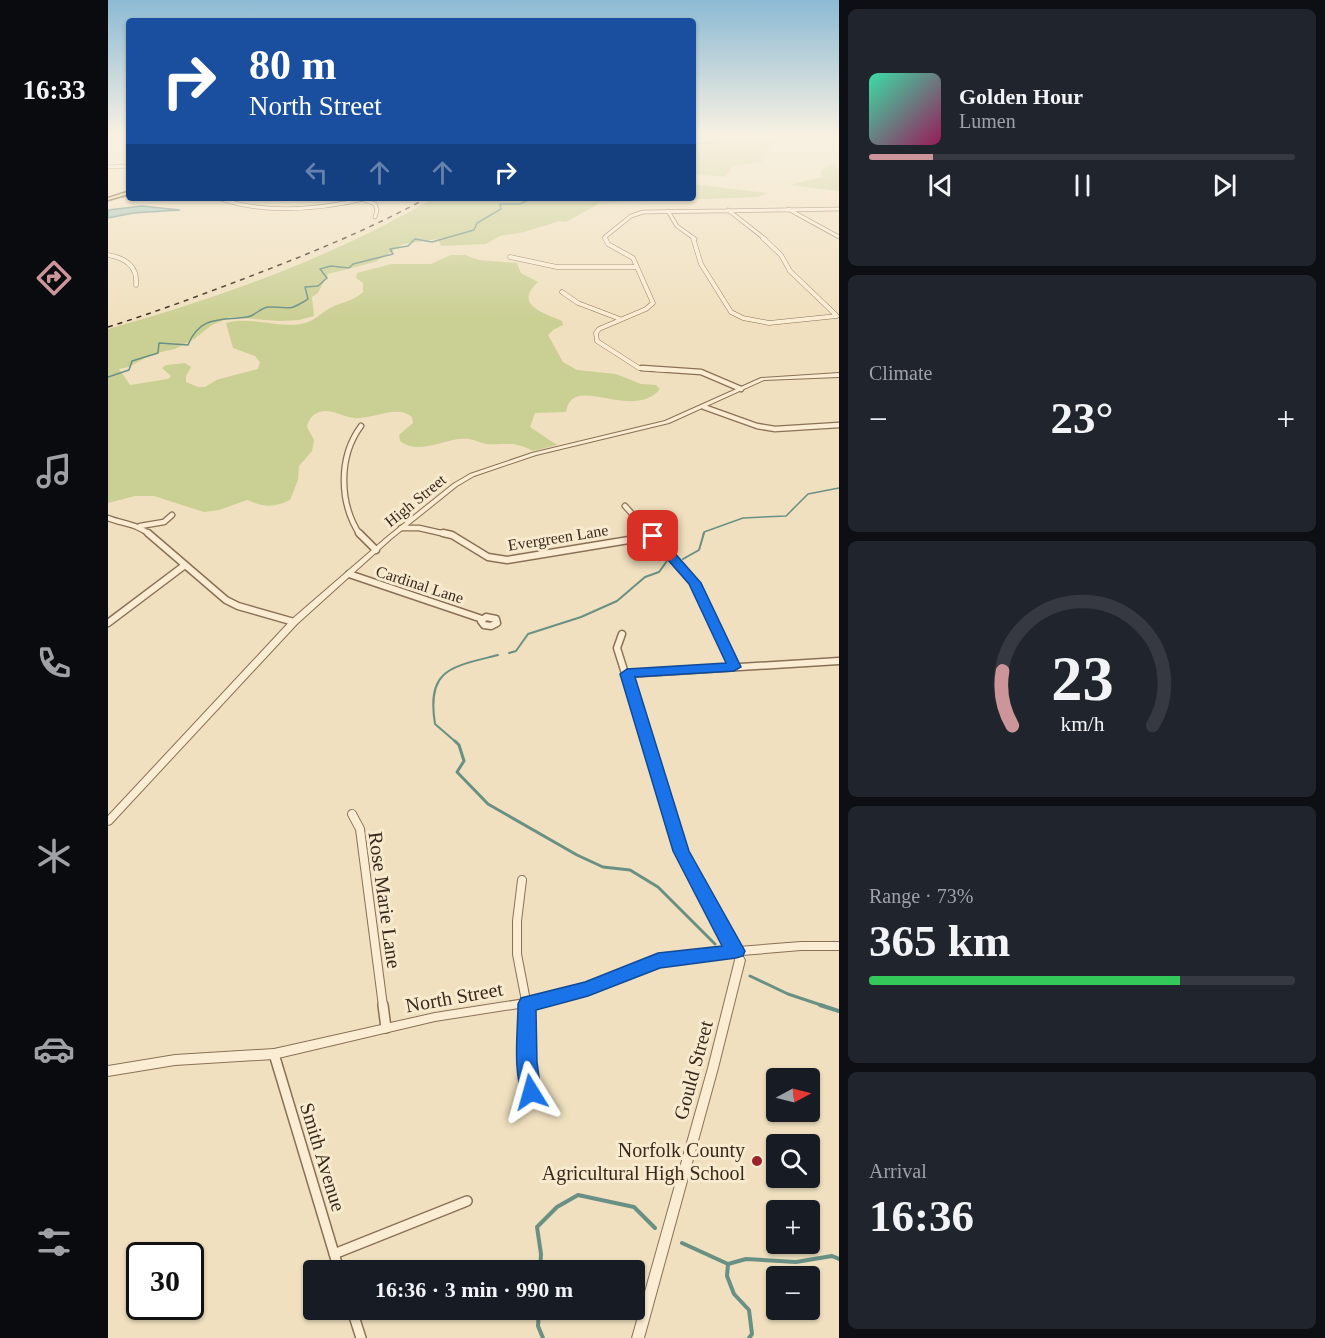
<!DOCTYPE html>
<meta charset="utf-8">
<style>
:root{--surface:#171b24;--page:#20242c;--text:#f1f3f6;--muted:#9ea1a6;--line:#363941;--accent:#cb959a}
body{margin:0;font-family:"Times New Roman",serif;background:var(--page);color:var(--text);height:100vh;display:flex;flex-direction:column;font-size:22px;white-space:nowrap}
*{box-sizing:border-box;margin:0}
p{font-size:20px;color:var(--muted)}
.icon{flex:none;width:33px;height:33px;fill:none;stroke:currentColor;stroke-width:2;stroke-linecap:round;stroke-linejoin:round}
.map{position:relative;flex:1;overflow:hidden}
.sheet{display:flex;flex-direction:column;gap:9px;padding:9px;background:#0d0f14;width:486px}
.sheet>*{flex:none}
.hud{position:absolute;left:18px;top:18px;width:570px;height:183px;border-radius:6px;box-shadow:0 2px 4px #0004;background:#1a4fa0;color:#fff;overflow:hidden}
.needle{width:39px;rotate:83deg}
.fabs{position:absolute;left:658px;top:1068px;display:grid;gap:12px}
.fabs a{display:grid;place-items:center;width:54px;height:54px;border-radius:6px;background:var(--surface);box-shadow:0 2px 4px #0004;font-size:30px}
.speed{position:absolute;left:18px;top:1242px;display:flex;gap:12px;font-size:30px;font-weight:700;text-align:center}
.speed>*{display:grid;place-content:center;width:78px;height:78px;border-radius:50%;background:var(--surface);box-shadow:0 2px 4px #0004;line-height:1}
.speed .limit{border:3px solid #111;border-radius:9px;background:#fff;color:#111}
.pin{position:absolute;display:grid;place-items:center;width:51px;height:51px;color:#fff;margin:-26px;border-radius:12px;box-shadow:0 3px 9px #0006}
.me{position:absolute;width:66px;margin:-33px;rotate:352deg;stroke-linejoin:round;filter:drop-shadow(0 0 4px #0008)}
.turn{display:flex;align-items:center;gap:21px;height:126px;padding:0 24px;font-size:27px}
.turn .icon{width:78px;height:78px;stroke-width:2.5}
.turn b{display:block;font-size:42px;line-height:51px}
.lanes{display:flex;align-items:center;height:57px;padding:0 24px;background:#0003;justify-content:center;gap:30px;direction:ltr}
.lanes .off{opacity:.35}
.big{font-size:45px;font-weight:600;line-height:1.1}
.sheet .widget{flex:1;display:flex;flex-direction:column;justify-content:center;gap:9px;min-width:0;padding:0 21px;border-radius:9px;background:var(--page)}
.sheet .dial{align-items:center;gap:0}
.dial svg{height:156px;overflow:visible;fill:none;stroke:var(--line);stroke-width:7;stroke-linecap:round;text-anchor:middle}
.dial text{fill:var(--text);stroke:none}
.song{display:flex;align-items:center;gap:18px}
.cover{width:72px;height:72px;border-radius:9px;background:linear-gradient(135deg,hsl(160 70% 55%),hsl(330 70% 35%))}
.played{height:6px;border-radius:3px;background:linear-gradient(90deg,var(--accent) 15%,var(--line) 15%)}
.keys{display:flex;justify-content:space-around;direction:ltr}
.heat{display:flex;justify-content:space-between;align-items:center;font-size:33px;direction:ltr}
.charge{height:9px;border-radius:4px;background:linear-gradient(90deg,#34c759 73%,var(--line) 0)}
.trip{position:absolute;left:195px;top:1260px;width:342px;height:60px;border-radius:6px;background:var(--surface);box-shadow:0 2px 4px #0004;font-weight:600;line-height:60px;text-align:center}
main{display:flex;flex:1;min-height:0}
.menu{display:flex;flex-direction:column;width:108px;justify-content:space-around;align-items:center;background:#090b0e;color:var(--muted)}
.menu .icon{width:42px;height:42px}
.menu .selected{color:var(--accent)}
.menu b{font-size:27px;color:var(--text)}
.map>svg:first-child{display:block}
.green{fill:#cacf93}
.water{fill:#a3c2b7;stroke:#699085;stroke-width:1.5}
.lines{fill:none;stroke-linecap:round;stroke-linejoin:round}
.stream-far3{stroke:#699085;stroke-width:1.5}
.stream-far2{stroke:#699085;stroke-width:2}
.stream-far1{stroke:#699085;stroke-width:3}
.stream{stroke:#699085;stroke-width:4}
.minor-far5-casing{stroke:#8a7057;stroke-width:4.5}
.minor-far4-casing{stroke:#8a7057;stroke-width:5}
.minor-far3-casing{stroke:#8a7057;stroke-width:7}
.minor-far2-casing{stroke:#8a7057;stroke-width:9}
.minor-far1-casing{stroke:#8a7057;stroke-width:10}
.minor-casing{stroke:#8a7057;stroke-width:12}
.tertiary-casing{stroke:#8a7057;stroke-width:2}
.primary-casing{stroke:#573e2b;stroke-width:3}
.minor-far5{stroke:#fbedd3;stroke-width:3}
.minor-far4{stroke:#fbedd3;stroke-width:4}
.minor-far3{stroke:#fbedd3;stroke-width:4.5}
.minor-far2{stroke:#fbedd3;stroke-width:6}
.minor-far1{stroke:#fbedd3;stroke-width:8}
.minor{stroke:#fbedd3;stroke-width:9}
.tertiary{fill:#fbedd3;fill-rule:evenodd}
.primary{fill:#f6d494;fill-rule:evenodd}
.rail{stroke:#39291c;stroke-width:1.5;stroke-dasharray:5 5;stroke-linecap:butt}
.route{fill:#1a73e8;stroke:#114b97;stroke-width:1.5}
.poi-dot{fill:#9c2329;stroke:#f7eacf;stroke-width:2}
.labels{text-anchor:middle;stroke-width:6;stroke-linejoin:round;paint-order:stroke}
.street-label{font-size:16px;fill:#39291c;stroke:#f7eacf}
.near-street-label{font-size:20px;fill:#39291c;stroke:#f7eacf}
.near-poi-label{font-size:20px;fill:#39291c;stroke:#f7eacf;text-anchor:end}
</style>
<main>
<nav class="menu">
<b>16:33</b>
<svg class="icon selected" aria-label="directions" viewBox="0 0 24 24"><path d="M12 3l9 9-9 9-9-9zM9 14v-3h6M13 9l2 2-2 2"/></svg>
<svg class="icon" aria-label="music" viewBox="0 0 24 24"><path d="M9 18V5l10-2v13"/><circle cx="6" cy="18" r="3"/><circle cx="16" cy="16" r="3"/></svg>
<svg class="icon" aria-label="phone" viewBox="0 0 24 24"><path d="M5 4h4l2 5-3 2q2 4 5 5l2-3 5 2v4C11 20 4 13 5 4z"/></svg>
<svg class="icon" aria-label="climate" viewBox="0 0 24 24"><path d="M12 3v18M4 7l16 10M4 17L20 7"/></svg>
<svg class="icon" aria-label="car" viewBox="0 0 24 24"><path d="M5 17H2v-5l4-1 3-4h7l3 4 3 1v5h-3M9 17h6M6 11h13"/><circle cx="7" cy="17" r="2"/><circle cx="17" cy="17" r="2"/></svg>
<svg class="icon" aria-label="filters" viewBox="0 0 24 24"><path d="M4 7h16M4 17h16"/><circle cx="9" cy="7" r="2"/><circle cx="15" cy="17" r="2"/></svg>
</nav>
<div class="map">
<svg width="731" height="1338" viewBox="0 0 731 1338">
<rect width="100%" height="100%" fill="#f0e0bf"/>
<!-- green -->
<path class="green" d="M 585,135 L 668,137 L 669,140 L 658,151 L 654,162 L 625,166 L 617,177 L 585,174 Z
M 726,163 L 731,169 L 731,191 L 681,185 L 714,177 L 713,170 Z
M 585,184 L 659,193 L 650,197 L 492,203 L 458,222 L 452,221 L 416,232 L 392,236 L 378,244 L 333,246 L 330,239 L 295,244 L 267,262 L 220,274 L 210,293 L 204,297 L 206,316 L 191,320 L 171,321 L 122,317 L 104,325 L 86,339 L 67,349 L 44,354 L 21,367 L 11,369 L 22,385 L 60,379 L 63,376 L 54,368 L 58,365 L 77,363 L 83,367 L 78,376 L 78,382 L 90,387 L 97,387 L 108,380 L 150,369 L 152,362 L 147,356 L 125,348 L 118,323 C 143,316 168,328 193,324 C 207,322 214,311 226,306 C 236,302 247,300 255,292 L 255,283 L 248,278 L 249,273 L 283,264 L 323,264 L 343,255 L 357,255 L 371,260 L 409,263 L 413,273 L 430,282 C 405,305 436,313 454,321 L 455,325 L 445,330 L 440,335 L 455,362 L 469,370 L 508,374 L 533,384 L 548,385 L 552,389 C 528,418 480,384 463,400 C 460,403 459,408 458,412 L 427,413 L 422,427 L 449,445 L 425,451 C 406,441 399,445 379,444 C 373,443 367,440 361,439 C 338,436 312,457 292,441 L 291,435 L 305,423 L 304,417 C 288,404 265,420 246,418 C 234,417 222,407 209,413 C 203,416 200,421 199,427 L 206,440 L 204,451 L 191,466 L 190,480 L 182,500 C 166,508 156,507 139,500 L 111,510 L 96,512 L 46,496 L 27,496 L 0,503 L 0,329 C 112,298 225,257 326,198 L 585,198 Z"/>
<!-- water -->
<path class="water" d="M 34,206 L 72,210 L 25,213 L 0,218 L 0,210 Z"/>
<g class="lines">
<!-- stream-far3 -->
<path class="stream-far3" d="M 585,144 L 610,142 L 601,135
M 0,377 L 21,370 L 24,361 L 50,353 L 51,343 L 80,345 C 92,315 113,321 139,317 C 147,316 152,308 160,307 C 183,306 178,313 200,299 L 197,287 L 210,286 L 219,278 L 212,269 L 223,266 L 241,268 L 245,264 L 285,254 L 282,249 L 300,246 L 307,239 L 324,242 L 366,230 L 369,223 L 393,209 L 392,204 L 412,204 L 418,201 L 416,198
M 595,535 L 596,532 L 635,518 L 678,516 L 700,494 L 731,488"/>
<!-- stream-far2 -->
<path class="stream-far2" d="M 575,559 L 591,550 L 596,533
M 401,653 L 408,651 L 420,634 L 473,617 L 509,601 L 537,577 L 551,572 L 559,561
M 349,743 L 327,724 C 318,668 344,667 390,655"/>
<!-- stream-far1 -->
<path class="stream-far1" d="M 347,741 L 351,745 L 356,761 L 349,772 L 380,804 L 469,855 L 495,867 L 522,870 L 550,887 L 607,944
M 642,976 L 680,994 L 716,1006"/>
<!-- stream -->
<path class="stream" d="M 712,1005 L 731,1011
M 574,1243 L 620,1264
M 432,1270 L 433,1254 L 429,1227 L 449,1207 L 470,1195 L 526,1207 L 547,1228
M 431,1310 L 430,1326 L 435,1338
M 641,1338 L 644,1334 L 641,1310 L 626,1294 L 619,1276 L 620,1264 L 638,1259 L 688,1262 L 724,1256 L 731,1259"/>
<!-- minor-far5 casing -->
<g class="minor-far5-casing">
<path id="minor-far5" d="M 688,139 L 731,136
M 0,167 L 21,166
M 110,198 C 157,215 214,209 261,198
M 256,200 L 267,204 L 269,210 L 267,217
M 680,209 L 731,237
M 620,210 L 657,239
M 560,211 L 569,226 L 587,239
M 498,239 L 497,237 L 523,216 L 535,212 L 731,209"/>
</g>
<!-- minor-far4 casing -->
<g class="minor-far4-casing">
<path id="minor-far4" d="M 497,238 L 500,244 L 525,258 L 545,303 L 538,309 L 491,329 L 488,333 L 489,341 L 531,368 L 557,370
M 585,238 L 593,264 L 623,312 L 635,318 L 661,323 L 729,316
M 655,238 L 673,255 L 682,271 L 728,315
M 0,255 C 17,258 30,266 28,285
M 402,257 L 449,267 L 529,267
M 454,292 L 470,303 L 512,319"/>
</g>
<!-- minor-far3 casing -->
<g class="minor-far3-casing">
<path id="minor-far3" d="M 534,368 L 593,372 L 633,389
M 596,407 L 649,426 L 667,429 L 731,425
M 517,506 L 543,535
M 0,518 C 15,524 30,524 42,535
M 32,526 L 56,522 L 64,515
M 293,528 L 311,528 L 342,535
M 252,535 C 231,503 230,457 253,426"/>
</g>
<!-- minor-far2 casing -->
<g class="minor-far2-casing">
<path id="minor-far2" d="M 40,533 L 118,600 L 130,606 L 186,622
M 251,533 L 268,550
M 335,533 L 344,535 L 380,557 L 399,560 L 545,536
M 541,533 L 586,583 L 626,667
M 241,574 L 374,619
M 378,617 L 388,619 L 389,623 L 383,626 L 376,625 L 373,621 Z
M 0,623 L 77,565
M 514,634 L 509,648 L 539,743
M 519,674 L 731,661"/>
</g>
<!-- minor-far1 casing -->
<g class="minor-far1-casing">
<path id="minor-far1" d="M 538,741 L 573,851 L 620,941 L 628,951
M 244,814 L 252,829 L 275,1006
M 414,880 L 409,921 L 409,954 L 419,1006"/>
</g>
<!-- minor casing -->
<g class="minor-casing">
<path id="minor" d="M 275,1005 L 278,1028
M 419,1005 L 419,1063 L 424,1092
M 166,1054 L 231,1270
M 226,1254 L 359,1201
M 244,1310 L 253,1338"/>
</g>
<!-- tertiary casing -->
<g class="tertiary-casing">
<path id="tertiary" d="M 731,373 L 731,377 L 656,380 L 561,423 L 428,455 L 366,476 L 349,486 L 283,539 L 189,624 L 3,824 L 0,825 L 0,816 L 183,620 L 279,537 L 345,484 L 362,474 L 424,453 L 557,421 L 653,378 Z
M 693,942 L 731,942 L 731,950 L 693,950 L 634,955 L 637,960 L 610,1068 L 536,1338 L 524,1338 L 600,1068 L 627,960 L 625,955 L 578,959 L 551,964 L 484,992 L 449,1002 L 327,1021 L 166,1059 L 67,1065 L 0,1076 L 0,1066 L 67,1055 L 166,1049 L 327,1013 L 449,994 L 478,985 L 550,956 L 578,951 Z"/>
</g>
<!-- primary casing -->
<g class="primary-casing">
<path id="primary" d="M 19,192 L 21,192 L 21,194 L 0,200 L 0,198 Z"/>
</g>
<!-- minor-far5 -->
<use href="#minor-far5" class="minor-far5"/>
<!-- minor-far4 -->
<use href="#minor-far4" class="minor-far4"/>
<!-- minor-far3 -->
<use href="#minor-far3" class="minor-far3"/>
<!-- minor-far2 -->
<use href="#minor-far2" class="minor-far2"/>
<!-- minor-far1 -->
<use href="#minor-far1" class="minor-far1"/>
<!-- minor -->
<use href="#minor" class="minor"/>
<!-- tertiary -->
<use href="#tertiary" class="tertiary"/>
<!-- primary -->
<use href="#primary" class="primary"/>
<!-- rail -->
<path class="rail" d="M 0,327 C 48,312 96,294 143,276 C 203,253 262,229 319,198"/>
</g>
<!-- sky -->
<linearGradient id="sky" x2="0" y2="1"><stop stop-color="#8cbad4"/><stop offset="0.42" stop-color="#f8f1e2"/><stop offset="1" stop-color="#f8f1e2" stop-opacity="0"/></linearGradient>
<rect width="731" height="322" fill="url(#sky)"/>
<!-- route -->
<path class="route" d="M 545,532 L 549,533 L 593,583 L 633,667 L 626,671 L 527,677 L 581,851 L 637,951 L 635,956 L 628,958 L 552,968 L 480,996 L 428,1010 L 429,1062 L 433,1092 L 430,1099 L 423,1101 L 416,1099 C 404,1071 410,1033 410,1004 L 413,998 L 477,982 L 550,953 L 614,946 L 565,851 L 512,674 L 519,669 L 618,663 L 581,584 L 539,536 Z"/>
<!-- markers -->
<circle class="poi-dot" cx="649" cy="1161" r="6"/>
<g class="labels">
<!-- street labels -->
<g class="street-label">
<text transform="translate(307 500) rotate(-39)" y="6">High Street</text>
<text transform="translate(450 537) rotate(-9)" y="6">Evergreen Lane</text>
<text transform="translate(312 584) rotate(18)" y="6">Cardinal Lane</text>
</g>
<!-- near-street labels -->
<g class="near-street-label">
<text transform="translate(277 900) rotate(82)" y="7">Rose Marie Lane</text>
<text transform="translate(346 997) rotate(-10)" y="7">North Street</text>
<text transform="translate(585 1070) rotate(-75)" y="7">Gould Street</text>
<text transform="translate(215 1157) rotate(73)" y="7">Smith Avenue</text>
</g>
<!-- near-poi labels -->
<g class="near-poi-label">
<text x="637" y="1157">Norfolk County<tspan x="637" dy="23">Agricultural High School</tspan></text>
</g>
</g>
</svg>
<div class="fabs">
<a><svg class="needle" viewBox="-14 -14 28 28"><path d="M0-13l5 13h-10z" fill="#e53935"/><path d="M0 13l5-13h-10z" fill="#9ea1a6"/></svg></a>
<a><svg class="icon" aria-label="search" viewBox="0 0 24 24"><circle cx="10" cy="10" r="6"/><path d="M15 15l6 6"/></svg></a>
<a>+</a>
<a>−</a>
</div>
<div class="speed"><div class="limit">30</div></div>
<div class="pin" style="left:545px;top:536px;background:#d93025"><svg class="icon" aria-label="arrive" viewBox="0 0 24 24"><path d="M6 21V4h12l-3 4 3 4H6"/></svg></div>
<svg class="me" style="left:423px;top:1092px" viewBox="-20 -20 40 40"><path d="M0-17L14 15 0 8-14 15z" fill="#1a73e8" stroke="#fff" stroke-width="4"/></svg>
<div class="trip">16:36 · 3 min · 990 m</div>
<div class="hud">
<div class="turn"><svg class="icon" aria-label="right" viewBox="0 0 24 24"><path d="M7 20v-9h11M14 6l5 5-5 5"/></svg><div><b>80 m</b>North Street</div></div>
<div class="lanes"><svg class="icon off" aria-label="left" viewBox="0 0 24 24"><path d="M17 20v-9H6M10 6l-5 5 5 5"/></svg><svg class="icon off" aria-label="ahead" viewBox="0 0 24 24"><path d="M12 20V5M6 11l6-6 6 6"/></svg><svg class="icon off" aria-label="ahead" viewBox="0 0 24 24"><path d="M12 20V5M6 11l6-6 6 6"/></svg><svg class="icon" aria-label="right" viewBox="0 0 24 24"><path d="M7 20v-9h11M14 6l5 5-5 5"/></svg></div>
</div>
</div>
<section class="sheet">
<div class="widget">
<div class="song"><i class="cover"></i><div><b>Golden Hour</b><p>Lumen</p></div></div>
<div class="played"></div>
<div class="keys"><svg class="icon" aria-label="previous" viewBox="0 0 24 24"><path d="M18 5L8 12l10 7zM5 5v14"/></svg><svg class="icon" aria-label="pause" viewBox="0 0 24 24"><path d="M8 5v14M16 5v14"/></svg><svg class="icon" aria-label="next" viewBox="0 0 24 24"><path d="M6 5l10 7-10 7zM19 5v14"/></svg></div>
</div>
<div class="widget"><p>Climate</p>
<div class="heat"><a>−</a><b class="big">23°</b><a>+</a></div>
</div>
<div class="widget dial"><svg viewBox="0 0 100 80">
<path d="M14 69A42 42 0 1 1 86 69"/>
<path d="M14 69A42 42 0 0 1 9 41" stroke="#cb959a"/>
<text x="50" y="56" font-size="32" font-weight="700">23</text>
<text x="50" y="72" font-size="11">km/h</text>
</svg></div>
<div class="widget"><p>Range · 73%</p><b class="big">365 km</b><div class="charge"></div></div>
<div class="widget"><p>Arrival</p><b class="big">16:36</b></div>
</section>
</main>
